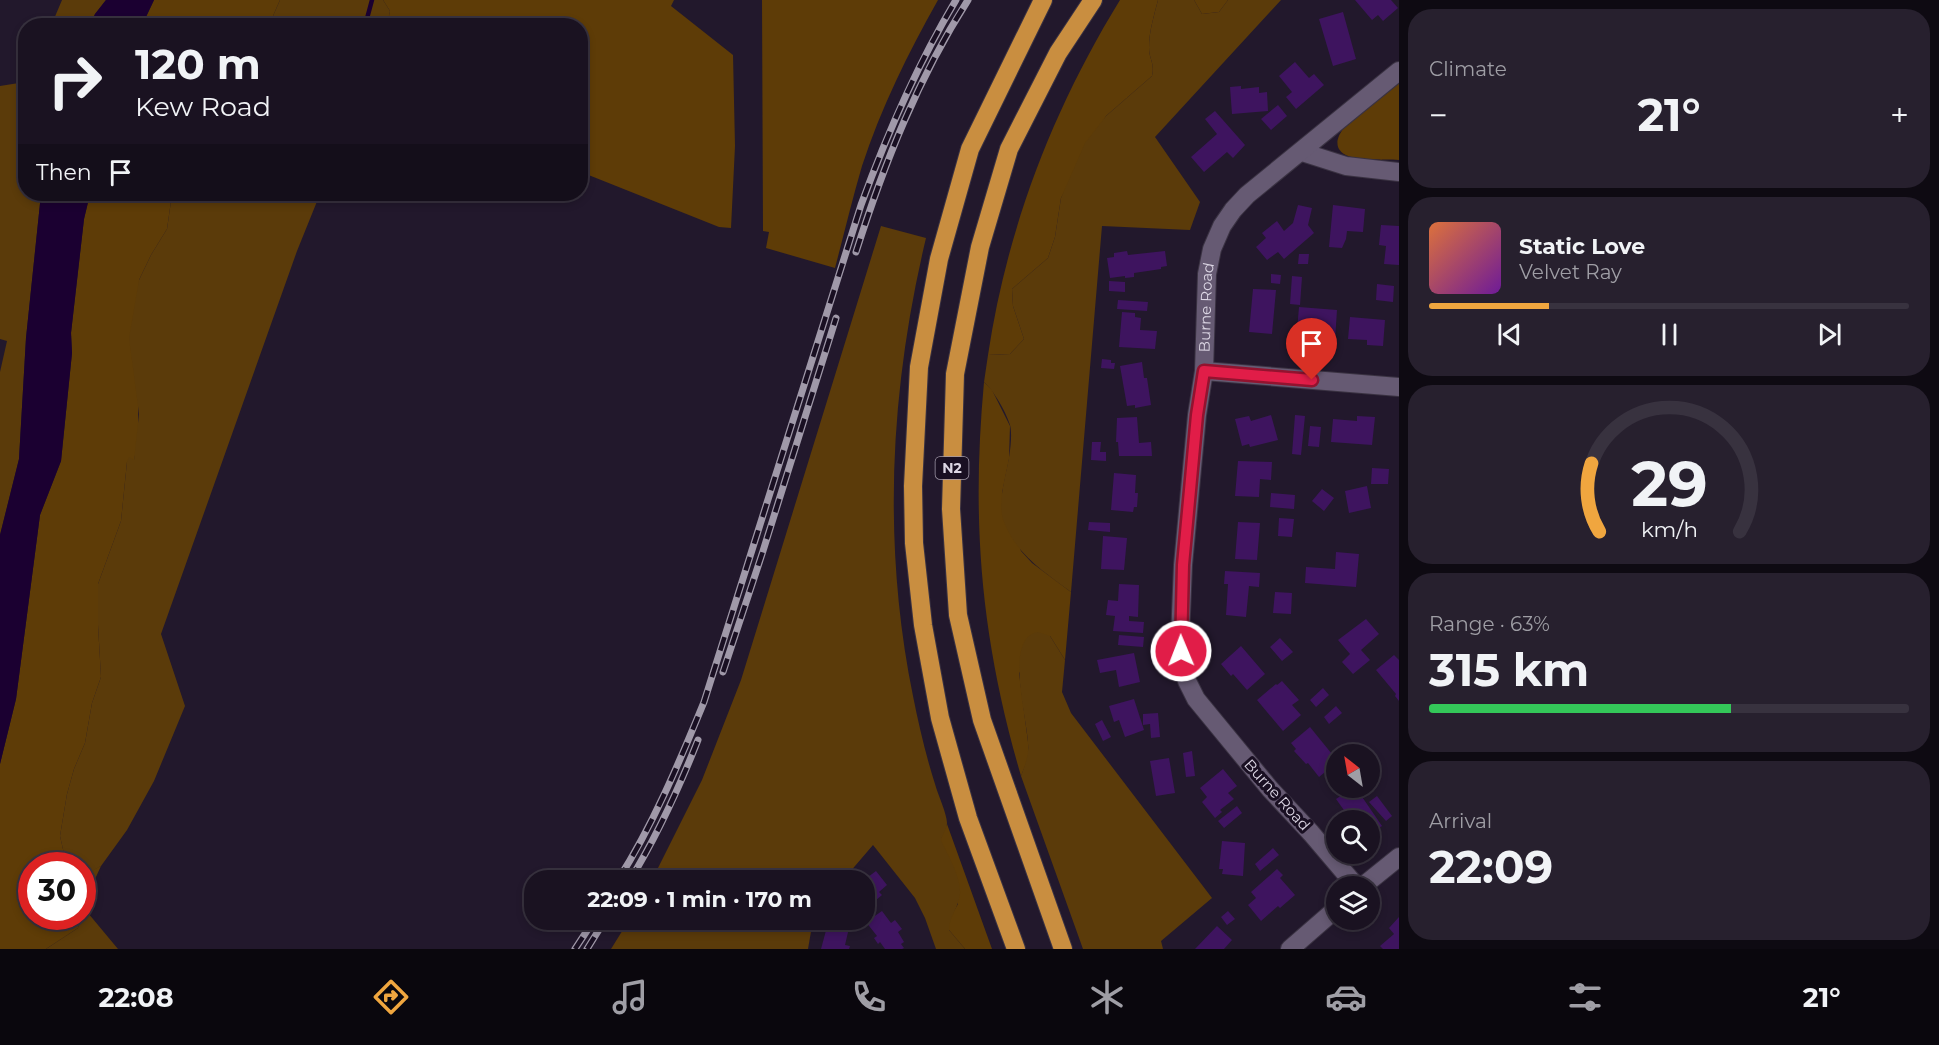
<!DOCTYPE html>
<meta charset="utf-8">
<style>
:root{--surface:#1a1221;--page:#27202e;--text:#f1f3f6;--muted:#9f9ea5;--line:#38323f;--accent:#f0a63f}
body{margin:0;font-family:Montserrat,sans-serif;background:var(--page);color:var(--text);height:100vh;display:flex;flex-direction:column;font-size:22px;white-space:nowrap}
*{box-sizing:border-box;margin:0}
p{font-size:20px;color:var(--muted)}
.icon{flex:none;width:33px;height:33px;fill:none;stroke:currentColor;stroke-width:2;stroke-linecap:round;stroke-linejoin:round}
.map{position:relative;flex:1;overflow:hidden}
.sheet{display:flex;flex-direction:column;gap:9px;padding:9px;background:#0e0a12;width:540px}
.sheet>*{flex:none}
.hud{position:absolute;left:18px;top:18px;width:570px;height:183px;border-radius:24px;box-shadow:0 3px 9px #0003,0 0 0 2px var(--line);background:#1a1221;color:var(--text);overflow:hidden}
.needle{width:39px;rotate:329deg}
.fabs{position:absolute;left:1326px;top:744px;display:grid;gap:12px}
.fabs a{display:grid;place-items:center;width:54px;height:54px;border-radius:50%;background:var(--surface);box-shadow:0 3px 9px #0003,0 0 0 2px var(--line);font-size:30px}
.speed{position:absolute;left:18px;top:852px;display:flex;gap:12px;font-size:30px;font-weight:700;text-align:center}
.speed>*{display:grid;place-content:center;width:78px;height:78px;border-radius:50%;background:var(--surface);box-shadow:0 3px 9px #0003,0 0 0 2px var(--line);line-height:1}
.speed .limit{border:9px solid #d22;background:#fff;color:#111}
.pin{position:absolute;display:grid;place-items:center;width:51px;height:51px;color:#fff;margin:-62px -26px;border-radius:50% 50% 50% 0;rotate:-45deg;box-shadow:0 0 6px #0007}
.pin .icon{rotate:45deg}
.me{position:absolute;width:66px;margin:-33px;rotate:359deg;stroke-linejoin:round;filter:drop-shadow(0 0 4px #0008)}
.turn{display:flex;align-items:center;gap:21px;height:126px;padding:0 18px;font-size:27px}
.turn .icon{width:78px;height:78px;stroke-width:2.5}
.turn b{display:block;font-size:42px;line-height:51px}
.then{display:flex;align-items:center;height:57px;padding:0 18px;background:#0003;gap:12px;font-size:22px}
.big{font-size:45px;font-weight:700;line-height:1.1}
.sheet .card{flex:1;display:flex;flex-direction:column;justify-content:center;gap:9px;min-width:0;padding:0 21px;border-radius:24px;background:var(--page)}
.sheet .dial{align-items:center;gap:0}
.dial svg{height:156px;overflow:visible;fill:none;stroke:var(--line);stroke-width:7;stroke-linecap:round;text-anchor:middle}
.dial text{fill:var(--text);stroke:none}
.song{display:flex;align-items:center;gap:18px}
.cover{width:72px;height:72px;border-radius:9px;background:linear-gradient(135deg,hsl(20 70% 55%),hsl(280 70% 35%))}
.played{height:6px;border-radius:3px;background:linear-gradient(90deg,var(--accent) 25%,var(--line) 25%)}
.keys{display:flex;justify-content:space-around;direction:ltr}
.heat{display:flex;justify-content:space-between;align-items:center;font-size:33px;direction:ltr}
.charge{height:9px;border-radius:4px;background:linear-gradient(90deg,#34c759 63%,var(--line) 0)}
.trip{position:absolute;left:524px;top:870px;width:351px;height:60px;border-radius:24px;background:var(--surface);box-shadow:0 3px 9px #0003,0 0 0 2px var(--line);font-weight:700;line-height:60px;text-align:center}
.menu{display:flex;height:96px;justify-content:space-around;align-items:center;background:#0a070d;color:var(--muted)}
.menu .icon{width:42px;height:42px}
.menu .selected{color:var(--accent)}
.menu b{font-size:27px;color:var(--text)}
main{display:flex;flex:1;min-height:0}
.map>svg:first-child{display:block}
.green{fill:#5e3c07}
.forest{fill:#5b3b0a}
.water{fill:#1b0031}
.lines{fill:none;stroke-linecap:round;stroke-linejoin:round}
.stream{stroke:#1b0031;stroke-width:4.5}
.building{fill:#3e145f}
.minor-casing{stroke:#3a3242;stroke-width:20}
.highway-casing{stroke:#3a3242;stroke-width:20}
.minor{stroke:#665a73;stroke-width:18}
.highway{stroke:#c98e40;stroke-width:18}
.rail-casing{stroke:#a099a9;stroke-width:7}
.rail{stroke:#190f22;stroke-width:4.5;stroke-dasharray:14;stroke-linecap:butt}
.route-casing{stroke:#92132f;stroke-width:15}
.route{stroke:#e11d48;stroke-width:10}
.labels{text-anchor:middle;stroke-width:6;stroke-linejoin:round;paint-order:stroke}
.shield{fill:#190f22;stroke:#a29aaa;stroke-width:1.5}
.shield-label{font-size:14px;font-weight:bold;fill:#dcd6e4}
.street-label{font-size:15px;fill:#dcd6e4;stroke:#190f22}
</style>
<main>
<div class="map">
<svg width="1399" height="949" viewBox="0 0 1399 949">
<rect width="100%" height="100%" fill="#22182c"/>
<!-- green -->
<path class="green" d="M 154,0 L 280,0 L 273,16 L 266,25 L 142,26 Z
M 383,0 L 674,0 L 671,6 L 733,55 L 735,146 L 731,228 L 719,227 L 581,172 L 580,26 L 387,25 L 390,11 Z
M 762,0 L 938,0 C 908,53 881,108 862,166 C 852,200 844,234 835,268 L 766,248 L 769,232 L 763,231 Z
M 1120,0 L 1158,0 C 1154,16 1149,31 1149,48 C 1149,59 1155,63 1152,76 L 1106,116 L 1061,198 L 1055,237 L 1048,258 L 1012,289 L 1013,306 L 1024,339 L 1010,354 L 988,355 C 1007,228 1053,109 1120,0 Z
M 1194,0 L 1228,0 L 1219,12 L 1202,14 Z
M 1399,80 L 1399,160 C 1385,159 1360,161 1348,156 C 1310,140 1386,91 1399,80 Z
M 90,194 L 172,194 L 167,229 L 151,255 L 139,280 L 138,438 L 134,461 L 127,462 L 121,521 L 98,584 L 98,625 L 101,677 L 92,703 L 85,743 L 74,769 L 67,794 L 60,836 L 65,858 L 70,865 L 32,866 L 32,916 L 80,917 L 78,928 L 46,949 L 0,949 L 0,764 L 16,699 L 40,515 L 61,461 L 72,353 L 71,333 L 84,219 Z
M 984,382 L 992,390 L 1010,426 L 1009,459 L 1002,493 L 1021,551 L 1032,563 L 1071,592 L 1065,660 L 1050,636 L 1019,673 L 1028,742 L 1028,759 L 1021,776 C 981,639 971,523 984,382 Z
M 947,824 L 992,949 L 965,949 L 949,930 L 949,919 L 958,904 L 940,840 Z
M 101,866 L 83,905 L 83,874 Z"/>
<!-- forest -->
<path class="forest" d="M 62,0 L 106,0 L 95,14 L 90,25 L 51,26 Z
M 280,0 L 383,0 L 390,11 L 387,25 L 266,25 L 273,16 Z
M 1158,0 L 1194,0 L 1202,14 L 1219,12 L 1228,0 L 1281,0 L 1155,137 L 1200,202 L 1190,230 L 1102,226 L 1071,592 C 1044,572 1016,554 1004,522 C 998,507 1003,487 1006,472 C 1009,460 1013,437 1010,425 C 1006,412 994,391 984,382 L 988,355 L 1010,354 L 1024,339 L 1013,306 L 1012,289 L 1048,258 L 1055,237 L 1061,198 L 1085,143 L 1106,116 L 1152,76 C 1155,63 1149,59 1149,48 C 1149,31 1154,16 1158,0 Z
M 25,82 L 26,194 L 41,194 L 26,338 L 19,459 L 0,535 L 0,372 L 7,341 L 0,339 L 0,86 Z
M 172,194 L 320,194 L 297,251 L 161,634 L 185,706 L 154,781 L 127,830 L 101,866 L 85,875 L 83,874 L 82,866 L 70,865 L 65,858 L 60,836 L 67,794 L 74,769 L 85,743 L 92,703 L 101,677 L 98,625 L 98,584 L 121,521 L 127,462 L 129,457 L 134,460 L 139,414 L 129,338 L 139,280 L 151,255 L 167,229 Z
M 881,226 L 926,238 C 890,389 882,543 913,696 C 919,726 926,756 935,784 C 938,795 947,814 947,823 C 947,828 942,836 941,840 C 948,856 961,876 960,894 C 959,907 949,916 949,930 L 965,949 L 936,949 L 925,918 L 915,898 L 873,845 L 843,880 L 652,880 L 702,780 L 741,680 Z
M 1038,632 L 1050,636 L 1065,660 L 1062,692 L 1071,713 L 1212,898 L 1161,941 L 1163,949 L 1083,949 L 1021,776 C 1025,765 1029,756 1028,744 C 1028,721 1003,637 1038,632 Z
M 83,907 L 118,949 L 46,949 L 78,928 L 80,917 L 82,916 Z
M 629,920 L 813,920 L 808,949 L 611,949 Z"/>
<!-- water -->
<path class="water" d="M 106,0 L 154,0 L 142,25 L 90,25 L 95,14 Z
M 41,194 L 90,194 L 84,219 L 71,333 L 72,353 L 61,461 L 40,515 L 16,699 L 0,764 L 0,535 L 19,459 L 26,338 Z"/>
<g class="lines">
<!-- stream -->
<path class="stream" d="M 365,26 L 372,0"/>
</g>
<!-- building -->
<path class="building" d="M 1355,0 L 1391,0 L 1398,8 L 1383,21 L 1378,15 L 1372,20 Z
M 1343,12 L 1356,59 L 1333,66 L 1319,19 Z
M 1295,62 L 1309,78 L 1314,74 L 1324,85 L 1296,109 L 1286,97 L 1292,92 L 1279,76 Z
M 1241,86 L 1241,89 L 1259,87 L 1259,93 L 1267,92 L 1268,111 L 1232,114 L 1230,87 Z
M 1278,105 L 1287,116 L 1271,130 L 1261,119 Z
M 1215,111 L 1245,145 L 1233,158 L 1227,152 L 1204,172 L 1191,157 L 1217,134 L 1205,119 Z
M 1298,205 L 1312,208 L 1308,225 L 1314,233 L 1284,259 L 1278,252 L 1267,260 L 1256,247 L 1266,238 L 1262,233 L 1277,221 L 1284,231 L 1293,223 Z
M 1333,205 L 1365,209 L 1363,232 L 1347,231 L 1346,239 L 1342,248 L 1329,247 Z
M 1381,225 L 1399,226 L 1399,265 L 1384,264 L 1386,246 L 1379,245 Z
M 1127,251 L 1128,255 L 1165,251 L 1167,266 L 1161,267 L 1161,269 L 1134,273 L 1134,277 L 1125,278 L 1125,276 L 1110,278 L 1107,258 L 1114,257 L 1114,253 Z
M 1299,254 L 1309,254 L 1308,264 L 1298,264 Z
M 1271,274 L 1281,275 L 1280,284 L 1271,283 Z
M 1292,276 L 1302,277 L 1300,305 L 1290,304 Z
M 1109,281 L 1125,282 L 1125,292 L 1109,291 Z
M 1377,284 L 1394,286 L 1393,302 L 1376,300 Z
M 1253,289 L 1276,290 L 1272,334 L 1249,332 Z
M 1118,300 L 1148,302 L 1147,311 L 1117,309 Z
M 1299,307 L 1337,310 L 1335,340 L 1315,339 L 1314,344 L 1296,342 Z
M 1122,312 L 1135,313 L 1135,317 L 1141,318 L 1140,330 L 1157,331 L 1155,349 L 1119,347 Z
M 1350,317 L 1385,320 L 1383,346 L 1367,345 L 1367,340 L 1348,339 Z
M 1102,359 L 1111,360 L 1111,363 L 1115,363 L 1114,369 L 1101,368 Z
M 1142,362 L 1144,378 L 1147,378 L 1151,405 L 1135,408 L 1135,405 L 1127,406 L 1120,366 Z
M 1271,415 L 1278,440 L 1250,447 L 1249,444 L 1242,446 L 1235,419 L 1249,416 L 1251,421 Z
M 1295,415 L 1305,416 L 1301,455 L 1292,454 Z
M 1357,416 L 1375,417 L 1372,445 L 1331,442 L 1333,419 L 1357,421 Z
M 1137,417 L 1139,443 L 1151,442 L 1152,456 L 1119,456 L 1118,442 L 1116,442 L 1117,418 Z
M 1310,426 L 1321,427 L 1319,447 L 1308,446 Z
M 1092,442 L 1101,442 L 1100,452 L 1106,452 L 1106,461 L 1091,460 Z
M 1238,461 L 1272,462 L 1271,480 L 1260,479 L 1259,497 L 1235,496 Z
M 1372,468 L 1389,469 L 1388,484 L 1371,484 Z
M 1114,473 L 1136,475 L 1135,493 L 1138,493 L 1137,507 L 1134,507 L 1133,512 L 1111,510 Z
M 1367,486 L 1371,508 L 1349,513 L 1345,491 Z
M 1322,489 L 1334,498 L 1324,511 L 1312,501 Z
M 1271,493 L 1295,495 L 1294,509 L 1270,507 Z
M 1279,518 L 1294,519 L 1292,537 L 1278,536 Z
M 1089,522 L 1110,523 L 1110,532 L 1088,530 Z
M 1238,522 L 1260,523 L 1257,560 L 1235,559 Z
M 1103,536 L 1127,538 L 1124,570 L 1101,569 Z
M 1336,552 L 1359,554 L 1356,587 L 1305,583 L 1306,567 L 1335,569 Z
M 1225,571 L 1260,573 L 1259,587 L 1249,586 L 1246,617 L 1226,615 L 1228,584 L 1224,584 Z
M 1119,584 L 1139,585 L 1138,617 L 1129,616 L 1129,621 L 1144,622 L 1143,633 L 1113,631 L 1115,616 L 1106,615 L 1108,600 L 1118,601 Z
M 1275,592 L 1292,593 L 1291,614 L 1273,613 Z
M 1366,619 L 1379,634 L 1361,650 L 1370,660 L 1353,674 L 1342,662 L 1350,654 L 1338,640 Z
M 1119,635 L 1144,637 L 1143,647 L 1118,645 Z
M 1280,638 L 1293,652 L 1282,661 L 1270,647 Z
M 1241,646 L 1265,674 L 1247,690 L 1233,674 L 1231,676 L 1221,664 Z
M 1134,653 L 1140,682 L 1119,687 L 1116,670 L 1100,673 L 1097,660 Z
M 1394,655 L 1399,660 L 1399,701 L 1395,696 L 1396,694 L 1376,670 Z
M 1282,681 L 1299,700 L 1292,705 L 1301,715 L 1283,731 L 1257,700 L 1276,684 L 1277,685 Z
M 1323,688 L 1329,695 L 1316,707 L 1310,700 Z
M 1134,699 L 1144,730 L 1125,737 L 1119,720 L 1114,722 L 1109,706 Z
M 1336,706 L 1342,713 L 1329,724 L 1324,717 Z
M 1158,713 L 1160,737 L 1151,738 L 1150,724 L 1143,725 L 1143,714 Z
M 1102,720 L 1111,737 L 1103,741 L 1095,724 Z
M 1310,727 L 1336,759 L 1336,763 L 1319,777 L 1308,763 L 1306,764 L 1294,751 L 1296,749 L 1291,743 Z
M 1192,751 L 1195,776 L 1186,777 L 1183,753 Z
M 1169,758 L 1175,793 L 1156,796 L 1150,761 Z
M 1223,769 L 1237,786 L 1228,793 L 1234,799 L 1220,810 L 1222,812 L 1215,818 L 1202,802 L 1207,797 L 1200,788 Z
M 1353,788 L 1356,788 L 1382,826 L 1374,831 L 1373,830 L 1370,832 L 1370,820 L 1351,820 L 1336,799 Z
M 1377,796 L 1392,816 L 1386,821 L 1369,802 Z
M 1237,806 L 1242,813 L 1224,828 L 1218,821 Z
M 1222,841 L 1245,843 L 1243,876 L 1222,874 L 1223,869 L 1219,869 Z
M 1273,848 L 1279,855 L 1260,871 L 1255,864 Z
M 1277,869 L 1283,875 L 1280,878 L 1295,895 L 1280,908 L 1278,906 L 1261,921 L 1248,905 L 1256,898 L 1251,892 Z
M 876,871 L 887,885 L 879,892 L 882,895 L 869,906 L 872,909 L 864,915 L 864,880 Z
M 882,911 L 891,923 L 895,920 L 902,929 L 898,932 L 904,942 L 901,944 L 904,948 L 902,949 L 885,949 L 880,942 L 878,944 L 874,938 L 877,936 L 866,922 Z
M 1228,911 L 1235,919 L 1227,925 L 1221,917 Z
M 1399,917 L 1399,949 L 1383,949 L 1380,946 L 1394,934 L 1389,928 Z
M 828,923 L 849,928 L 845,945 L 850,946 L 849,949 L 821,949 Z
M 1217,926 L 1232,940 L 1224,949 L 1195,949 Z"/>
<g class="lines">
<!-- minor casing -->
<g class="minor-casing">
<g id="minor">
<path d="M 1302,152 L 1346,166 L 1399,172"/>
<path d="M 1204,371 L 1399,387"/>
<path id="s1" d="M 1356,886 L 1311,833 L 1270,789 L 1196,699 L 1187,681 L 1182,664 L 1180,638 L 1183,565 L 1197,415 L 1204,371 L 1207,274 L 1212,249 L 1222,226 L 1233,210 L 1247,195 L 1399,71"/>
<path d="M 1363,886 L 1399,857"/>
<path d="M 1290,949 L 1336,909"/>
</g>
</g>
<!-- highway casing -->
<g class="highway-casing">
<path id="highway" d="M 1016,949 L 968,818 L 940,718 L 923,625 L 914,543 L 913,486 L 919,367 L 939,259 L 970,149 L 1043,0
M 1063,949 L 982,720 L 958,615 L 951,509 L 955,374 L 980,247 L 1009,149 L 1058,53 L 1093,0"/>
</g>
<!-- minor -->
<use href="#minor" class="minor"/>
<!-- highway -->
<use href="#highway" class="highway"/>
<!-- rail casing -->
<g class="rail-casing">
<path id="rail" d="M 856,252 C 884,164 918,78 968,0
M 723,672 L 763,551 L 836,318
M 618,880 C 653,825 679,763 704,702 L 861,205 C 887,134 917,65 956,0
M 630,880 C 657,836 679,788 698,740
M 575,949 L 594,920
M 587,949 L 605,920"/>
</g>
<!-- rail -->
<use href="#rail" class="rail"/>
</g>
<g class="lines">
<!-- route casing -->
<g class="route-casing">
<path id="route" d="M 1181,651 L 1183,565 L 1197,415 L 1204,371 L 1312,380"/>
</g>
<!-- route -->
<use href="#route" class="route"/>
</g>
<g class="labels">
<!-- shield labels -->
<rect class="shield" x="935.5" y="457" width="33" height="22" rx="4.5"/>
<g class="shield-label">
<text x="952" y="473">N2</text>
</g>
<!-- street labels -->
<g class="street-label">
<text dy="5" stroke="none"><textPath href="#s1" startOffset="642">Burne Road</textPath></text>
<text transform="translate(1277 795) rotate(48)" y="5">Burne Road</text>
</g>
</g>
</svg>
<div class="fabs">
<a><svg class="needle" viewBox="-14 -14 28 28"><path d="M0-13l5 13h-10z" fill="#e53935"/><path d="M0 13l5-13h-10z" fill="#9f9ea5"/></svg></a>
<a><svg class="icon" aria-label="search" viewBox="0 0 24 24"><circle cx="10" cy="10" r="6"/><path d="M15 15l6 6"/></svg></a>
<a><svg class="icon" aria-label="layers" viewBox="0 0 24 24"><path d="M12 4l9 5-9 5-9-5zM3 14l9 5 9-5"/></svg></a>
</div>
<div class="speed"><div class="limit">30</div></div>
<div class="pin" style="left:1312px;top:380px;background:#d93025"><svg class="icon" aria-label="arrive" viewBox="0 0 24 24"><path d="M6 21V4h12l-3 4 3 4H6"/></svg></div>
<svg class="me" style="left:1181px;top:651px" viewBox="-20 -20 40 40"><circle r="17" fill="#e11d48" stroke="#fff" stroke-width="3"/><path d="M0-11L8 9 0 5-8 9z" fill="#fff"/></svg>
<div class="trip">22:09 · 1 min · 170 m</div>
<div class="hud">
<div class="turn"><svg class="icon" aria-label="right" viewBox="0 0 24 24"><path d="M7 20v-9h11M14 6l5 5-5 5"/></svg><div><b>120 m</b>Kew Road</div></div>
<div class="then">Then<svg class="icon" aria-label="arrive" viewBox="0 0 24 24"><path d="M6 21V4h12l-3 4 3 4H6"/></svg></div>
</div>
</div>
<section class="sheet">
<div class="card"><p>Climate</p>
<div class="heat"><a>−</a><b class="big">21°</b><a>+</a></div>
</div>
<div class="card">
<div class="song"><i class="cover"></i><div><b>Static Love</b><p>Velvet Ray</p></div></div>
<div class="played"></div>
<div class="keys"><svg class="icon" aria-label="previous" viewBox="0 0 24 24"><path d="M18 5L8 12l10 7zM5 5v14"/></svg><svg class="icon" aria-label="pause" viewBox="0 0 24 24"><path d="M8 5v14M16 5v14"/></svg><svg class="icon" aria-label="next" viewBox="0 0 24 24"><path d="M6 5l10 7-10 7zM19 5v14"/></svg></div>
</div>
<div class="card dial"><svg viewBox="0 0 100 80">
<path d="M14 69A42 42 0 1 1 86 69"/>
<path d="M14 69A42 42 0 0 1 10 34" stroke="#f0a63f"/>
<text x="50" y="56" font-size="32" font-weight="700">29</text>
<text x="50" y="72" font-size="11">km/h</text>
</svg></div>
<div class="card"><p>Range · 63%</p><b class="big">315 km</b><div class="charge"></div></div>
<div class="card"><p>Arrival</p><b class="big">22:09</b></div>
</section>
</main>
<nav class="menu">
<b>22:08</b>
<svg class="icon selected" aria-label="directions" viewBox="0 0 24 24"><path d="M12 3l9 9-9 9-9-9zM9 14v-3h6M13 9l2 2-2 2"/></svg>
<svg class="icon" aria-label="music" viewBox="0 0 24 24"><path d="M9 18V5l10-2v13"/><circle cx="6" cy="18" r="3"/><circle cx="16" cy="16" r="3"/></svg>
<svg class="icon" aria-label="phone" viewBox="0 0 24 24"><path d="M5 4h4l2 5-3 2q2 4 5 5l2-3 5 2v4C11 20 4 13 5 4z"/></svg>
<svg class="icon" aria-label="climate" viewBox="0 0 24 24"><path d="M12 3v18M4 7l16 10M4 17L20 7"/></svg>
<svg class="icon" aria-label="car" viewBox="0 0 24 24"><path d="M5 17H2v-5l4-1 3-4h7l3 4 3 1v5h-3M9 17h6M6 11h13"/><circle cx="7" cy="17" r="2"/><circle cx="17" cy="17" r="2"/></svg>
<svg class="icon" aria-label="filters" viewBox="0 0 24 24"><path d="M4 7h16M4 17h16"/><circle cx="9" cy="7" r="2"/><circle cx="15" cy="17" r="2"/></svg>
<b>21°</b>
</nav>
